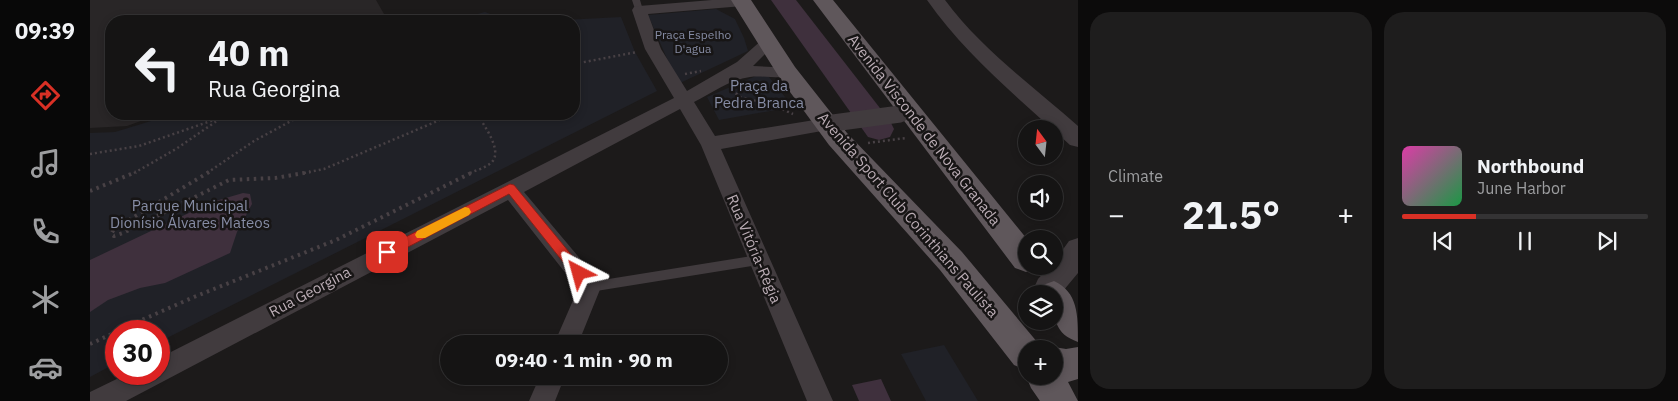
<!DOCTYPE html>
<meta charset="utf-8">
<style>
:root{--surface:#151414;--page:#1e1d1d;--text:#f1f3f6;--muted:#9d9ea0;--line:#343334;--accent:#d93025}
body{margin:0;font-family:"IBM Plex Sans",sans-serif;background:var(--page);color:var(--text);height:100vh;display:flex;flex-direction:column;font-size:19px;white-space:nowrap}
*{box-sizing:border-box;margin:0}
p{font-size:16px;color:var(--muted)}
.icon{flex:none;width:28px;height:28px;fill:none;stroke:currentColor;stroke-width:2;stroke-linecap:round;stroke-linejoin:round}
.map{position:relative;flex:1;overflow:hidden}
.sheet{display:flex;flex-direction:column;gap:12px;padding:12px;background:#0c0b0b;width:600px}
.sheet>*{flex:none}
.hud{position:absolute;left:15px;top:15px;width:475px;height:105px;border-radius:20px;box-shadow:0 2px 8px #0003,0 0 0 1px var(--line);background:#151414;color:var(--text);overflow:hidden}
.needle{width:32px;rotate:345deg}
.tools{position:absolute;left:928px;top:120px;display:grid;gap:10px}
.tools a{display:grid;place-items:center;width:45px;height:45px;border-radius:50%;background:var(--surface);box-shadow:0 2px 8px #0003,0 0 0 1px var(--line);font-size:25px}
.speed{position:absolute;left:15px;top:320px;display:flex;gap:10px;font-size:25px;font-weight:700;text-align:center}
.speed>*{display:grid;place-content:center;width:65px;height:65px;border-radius:50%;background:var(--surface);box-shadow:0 2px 8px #0003,0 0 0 1px var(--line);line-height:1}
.speed .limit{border:8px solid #d22;background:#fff;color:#111}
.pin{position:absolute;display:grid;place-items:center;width:42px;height:42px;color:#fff;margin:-21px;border-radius:10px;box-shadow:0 2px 8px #0006}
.me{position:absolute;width:55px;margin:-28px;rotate:321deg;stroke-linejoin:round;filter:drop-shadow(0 0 4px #0008)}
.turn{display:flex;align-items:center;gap:18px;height:105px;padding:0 20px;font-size:22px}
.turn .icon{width:65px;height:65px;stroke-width:2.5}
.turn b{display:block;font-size:35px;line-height:42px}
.big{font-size:38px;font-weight:700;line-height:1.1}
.sheet .tile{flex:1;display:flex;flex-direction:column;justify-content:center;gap:8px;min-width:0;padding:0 18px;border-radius:20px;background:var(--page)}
.song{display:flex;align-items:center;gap:15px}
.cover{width:60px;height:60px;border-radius:8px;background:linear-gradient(135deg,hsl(320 70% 55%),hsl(140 70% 35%))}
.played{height:5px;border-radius:2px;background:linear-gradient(90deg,var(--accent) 30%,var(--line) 30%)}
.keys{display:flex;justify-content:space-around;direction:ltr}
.heat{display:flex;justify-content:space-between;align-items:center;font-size:28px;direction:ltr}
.sheet .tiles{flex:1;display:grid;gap:12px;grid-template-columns:repeat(2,1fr)}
.trip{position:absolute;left:350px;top:335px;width:288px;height:50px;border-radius:25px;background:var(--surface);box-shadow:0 2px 8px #0003,0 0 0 1px var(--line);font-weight:700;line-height:50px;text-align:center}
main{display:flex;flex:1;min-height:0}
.dock{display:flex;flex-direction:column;width:90px;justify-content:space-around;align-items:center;background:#080808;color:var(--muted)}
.dock .icon{width:35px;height:35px}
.dock .active{color:var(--accent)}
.dock b{font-size:22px;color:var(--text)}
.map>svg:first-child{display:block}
.built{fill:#292627}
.green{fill:#202127}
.water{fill:#3f303d}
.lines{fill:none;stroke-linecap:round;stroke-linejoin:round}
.river{fill:#3f303d;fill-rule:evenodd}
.path-far1{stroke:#484145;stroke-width:2.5;stroke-dasharray:2 3;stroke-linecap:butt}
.path{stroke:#484145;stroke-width:4;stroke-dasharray:2.5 4.5;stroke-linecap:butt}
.service{fill:#413b3e;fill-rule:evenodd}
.minor{fill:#413b3e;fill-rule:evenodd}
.tertiary{fill:#413b3e;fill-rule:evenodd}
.primary{fill:#5f575b;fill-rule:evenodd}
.minor-bridge{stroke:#413b3e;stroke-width:17}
.route{fill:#d93025;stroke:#8d1f18}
.slow{fill:#f59e0b}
.labels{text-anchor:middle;stroke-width:5;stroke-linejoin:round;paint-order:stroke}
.far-park-label{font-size:12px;fill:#868ca4;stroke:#171515}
.park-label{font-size:15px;fill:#868ca4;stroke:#171515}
.street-label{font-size:15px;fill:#bbadb5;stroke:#171515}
</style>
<main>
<nav class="dock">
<b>09:39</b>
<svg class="icon active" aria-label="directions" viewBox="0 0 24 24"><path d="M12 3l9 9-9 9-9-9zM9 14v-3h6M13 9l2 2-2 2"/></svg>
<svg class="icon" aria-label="music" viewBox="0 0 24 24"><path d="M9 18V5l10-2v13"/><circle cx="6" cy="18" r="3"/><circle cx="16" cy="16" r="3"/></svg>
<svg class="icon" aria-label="phone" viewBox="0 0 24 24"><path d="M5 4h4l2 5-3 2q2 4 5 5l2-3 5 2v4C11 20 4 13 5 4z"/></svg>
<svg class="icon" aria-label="climate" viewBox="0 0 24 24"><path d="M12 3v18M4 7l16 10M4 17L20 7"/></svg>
<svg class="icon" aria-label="car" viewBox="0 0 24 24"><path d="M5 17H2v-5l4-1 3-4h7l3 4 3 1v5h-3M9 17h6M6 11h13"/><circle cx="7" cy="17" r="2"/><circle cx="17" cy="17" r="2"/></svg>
</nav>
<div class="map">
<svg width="988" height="401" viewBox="0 0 988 401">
<rect width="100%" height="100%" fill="#1c1a1a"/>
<!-- built -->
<path class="built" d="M 0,0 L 286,0 L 298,21 L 21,21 L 21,114 L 70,114 L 37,126 L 0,128 Z"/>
<!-- green -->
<path class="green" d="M 626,9 L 645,19 L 654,38 L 658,51 L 588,84 L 558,15 Z
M 395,12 L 419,21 L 360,21 Z
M 531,17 L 545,52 L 567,91 L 69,342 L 69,331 L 26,331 L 26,363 L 0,377 L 0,133 L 25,132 L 84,114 L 484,114 L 484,21 L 455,21 Z
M 675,72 L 703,107 L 629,120 L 617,97 Z
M 854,345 L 888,401 L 836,401 L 811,354 Z"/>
<!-- water -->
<path class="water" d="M 153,193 L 160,194 L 162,204 L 147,232 L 140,253 L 75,283 L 50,288 L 18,300 L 0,312 L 0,260 L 122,202 Z
M 791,379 L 801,401 L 769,401 L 762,385 Z"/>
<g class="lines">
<!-- river -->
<path class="river" d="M 681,0 L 706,0 L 800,121 L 804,129 L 800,137 L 789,140 L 778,137 Z"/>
<!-- path-far1 -->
<path class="path-far1" d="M 484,64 L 547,52
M 595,74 L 611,71
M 642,90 L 650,97 L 683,105 L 703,114
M 778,143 L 816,138
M 0,154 L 49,146 L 141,114
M 44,173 L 86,149 L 134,116
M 117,173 L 164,141 L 214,114
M 214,173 L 234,169 L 364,114
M 380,173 C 387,170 397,167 402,162 C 413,150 393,124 387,114"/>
<!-- path -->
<path class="path" d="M 119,172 L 24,229 L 21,234 L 24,236 L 33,233 L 139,180 L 185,178 L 220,172
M 0,191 L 46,172
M 27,331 L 104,297 L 246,240 L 383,172
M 0,344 L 26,332"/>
<!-- service -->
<path class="service" d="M 542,0 L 550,0 L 553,10 L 552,12 L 546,12 Z
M 668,255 L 672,257 L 673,260 L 672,263 L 668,265 L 500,292 L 496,291 L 494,287 L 496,283 L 500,282 Z"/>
<!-- minor -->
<path class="minor" d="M 622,0 L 659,0 L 660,2 L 658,5 L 653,6 L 558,14 L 571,49 L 597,91 L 647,62 L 673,39 L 685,39 L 687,42 L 663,66 L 703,68 L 705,72 L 703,76 C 689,80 674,75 660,77 C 639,80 622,93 604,102 L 625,136 L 743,117 L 749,118 L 752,123 L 749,128 L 743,129 L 631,149 L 743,401 L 717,401 L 611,145 L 590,109 L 434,192 L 508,280 L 511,287 L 488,344 L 464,344 L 488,289 L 418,200 L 36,401 L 0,401 L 0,392 L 37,374 L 69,374 L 69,358 L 584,98 L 555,49 L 542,10 L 544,7 L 549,6 Z
M 450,376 L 475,376 L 465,401 L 439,401 Z"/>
<!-- tertiary -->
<path class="tertiary" d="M 837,0 L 855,0 C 891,49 943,86 988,126 L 988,147 L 980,145 C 931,100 876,56 837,0 Z
M 988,238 L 988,273 L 968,297 L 964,298 L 964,294 L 947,294 L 944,288 L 948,279 L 960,266 L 964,266 L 964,262 L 979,241 Z"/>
<!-- primary -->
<path class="primary" d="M 641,0 L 661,0 L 705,67 L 757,133 L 872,252 L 948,343 L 950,349 L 936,349 L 936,370 L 924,365 L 850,270 L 739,145 L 689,77 Z
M 723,0 L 743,0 L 937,239 L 936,266 L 947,266 L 947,268 L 936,272 L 925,268 Z
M 964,281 C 988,292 988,315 988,342 C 963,333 964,317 964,294 L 949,294 L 953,285 Z
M 964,347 L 976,349 L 988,347 L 988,379 L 978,382 L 988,401 L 950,401 L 941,388 L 936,376 L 936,375 L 964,376 L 964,349 L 959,349 Z"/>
<!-- minor-bridge -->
<path class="minor-bridge" d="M 743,123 L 810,114"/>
</g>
<!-- route -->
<path class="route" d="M 420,184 L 424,185 L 493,269 L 495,273 L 493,277 L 489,278 L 485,277 L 419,194 L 301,256 L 297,258 L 292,256 L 291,252 L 292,249 Z"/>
<!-- slow -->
<path class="slow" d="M 375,207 L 379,208 L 381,212 L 379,215 L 335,238 L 327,238 L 325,235 L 327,231 Z"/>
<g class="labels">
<!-- far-park labels -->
<g class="far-park-label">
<text x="603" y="39">Praça Espelho<tspan x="603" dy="14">D'agua</tspan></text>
</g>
<!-- park labels -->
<g class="park-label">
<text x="669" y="91">Praça da<tspan x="669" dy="17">Pedra Branca</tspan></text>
<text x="100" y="211">Parque Municipal<tspan x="100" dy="17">Dionísio Álvares Mateos</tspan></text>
</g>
<!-- street labels -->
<g class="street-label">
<text transform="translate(834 130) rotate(52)" y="5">Avenida Visconde de Nova Granada</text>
<text transform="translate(818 215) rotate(49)" y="5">Avenida Sport Club Corinthians Paulista</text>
<text transform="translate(664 249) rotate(67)" y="5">Rua Vitória-Régia</text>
<text transform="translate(220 292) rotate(-28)" y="5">Rua Georgina</text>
</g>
</g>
</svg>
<div class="tools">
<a><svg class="needle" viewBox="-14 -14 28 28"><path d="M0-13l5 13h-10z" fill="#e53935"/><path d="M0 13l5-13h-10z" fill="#9d9ea0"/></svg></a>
<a><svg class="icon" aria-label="sound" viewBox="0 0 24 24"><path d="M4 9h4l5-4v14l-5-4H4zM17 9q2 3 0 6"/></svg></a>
<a><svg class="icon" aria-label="search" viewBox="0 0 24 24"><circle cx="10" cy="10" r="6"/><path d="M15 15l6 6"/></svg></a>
<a><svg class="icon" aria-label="layers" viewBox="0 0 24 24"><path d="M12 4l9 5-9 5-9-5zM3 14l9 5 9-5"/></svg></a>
<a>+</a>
</div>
<div class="speed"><div class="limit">30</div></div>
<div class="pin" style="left:297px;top:252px;background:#d93025"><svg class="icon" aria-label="arrive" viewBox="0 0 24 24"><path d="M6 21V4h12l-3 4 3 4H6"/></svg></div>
<svg class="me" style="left:489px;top:273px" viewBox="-20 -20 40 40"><path d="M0-17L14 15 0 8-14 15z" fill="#d93025" stroke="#fff" stroke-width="4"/></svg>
<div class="trip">09:40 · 1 min · 90 m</div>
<div class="hud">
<div class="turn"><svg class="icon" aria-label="left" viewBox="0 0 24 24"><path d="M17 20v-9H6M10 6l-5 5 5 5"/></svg><div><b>40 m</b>Rua Georgina</div></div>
</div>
</div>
<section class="sheet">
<div class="tiles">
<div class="tile"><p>Climate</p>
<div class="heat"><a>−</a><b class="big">21.5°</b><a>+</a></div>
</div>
<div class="tile">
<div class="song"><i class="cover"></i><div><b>Northbound</b><p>June Harbor</p></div></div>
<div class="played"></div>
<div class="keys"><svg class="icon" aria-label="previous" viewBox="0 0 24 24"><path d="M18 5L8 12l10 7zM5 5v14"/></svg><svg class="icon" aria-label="pause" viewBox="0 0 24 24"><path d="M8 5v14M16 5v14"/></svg><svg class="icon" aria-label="next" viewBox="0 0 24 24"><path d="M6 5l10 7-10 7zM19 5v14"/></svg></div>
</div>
</div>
</section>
</main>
